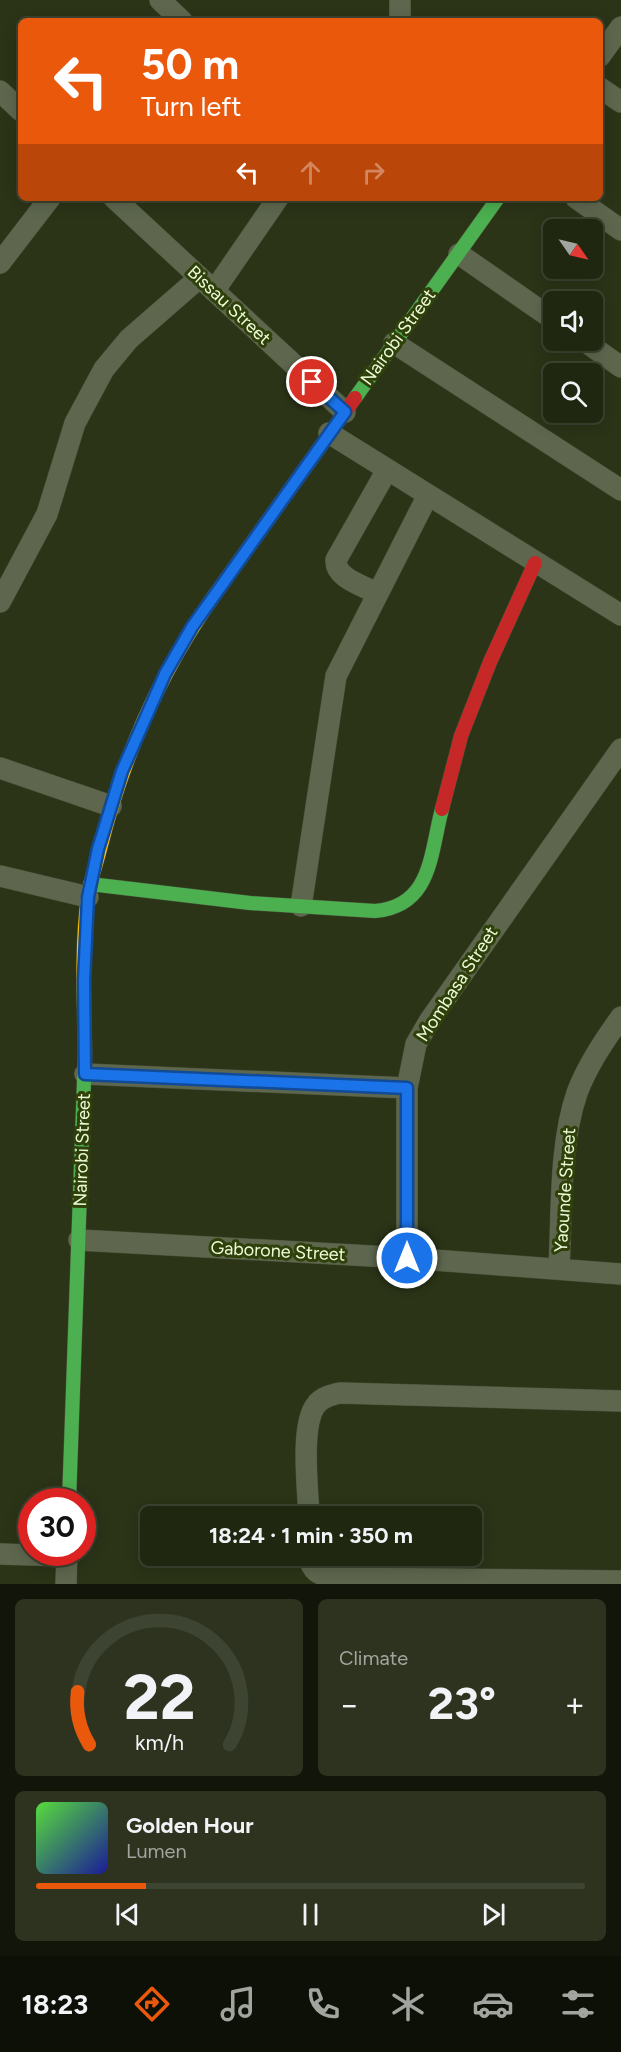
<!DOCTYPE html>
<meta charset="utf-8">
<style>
:root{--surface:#202711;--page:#2d331f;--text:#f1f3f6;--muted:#a2a59f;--line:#3d4431;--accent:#ea580c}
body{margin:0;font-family:Figtree,sans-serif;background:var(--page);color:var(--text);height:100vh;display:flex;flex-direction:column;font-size:22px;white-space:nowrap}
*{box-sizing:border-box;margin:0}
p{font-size:20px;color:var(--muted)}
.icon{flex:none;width:33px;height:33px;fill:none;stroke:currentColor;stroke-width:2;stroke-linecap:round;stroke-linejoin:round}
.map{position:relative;height:1584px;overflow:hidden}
.sheet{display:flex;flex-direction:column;gap:15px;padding:15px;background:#121509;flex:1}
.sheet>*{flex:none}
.top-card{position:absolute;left:18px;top:18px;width:585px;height:183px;border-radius:9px;box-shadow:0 3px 15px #0003,0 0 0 2px var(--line);background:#ea580c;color:#fff;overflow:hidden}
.needle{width:39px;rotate:124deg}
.buttons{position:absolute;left:543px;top:219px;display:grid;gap:12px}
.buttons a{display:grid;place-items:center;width:60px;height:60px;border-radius:9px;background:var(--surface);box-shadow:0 3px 15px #0003,0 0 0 2px var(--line);font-size:30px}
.speed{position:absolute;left:18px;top:1488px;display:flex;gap:12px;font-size:30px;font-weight:700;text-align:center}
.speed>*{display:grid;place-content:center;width:78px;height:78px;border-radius:50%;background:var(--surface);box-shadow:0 3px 15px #0003,0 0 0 2px var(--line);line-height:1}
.speed .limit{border:9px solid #d22;background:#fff;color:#111}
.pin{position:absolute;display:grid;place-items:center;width:51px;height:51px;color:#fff;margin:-26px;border:3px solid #fff;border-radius:50%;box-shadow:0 2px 6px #0007}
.me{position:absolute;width:66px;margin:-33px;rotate:0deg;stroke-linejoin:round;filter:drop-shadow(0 0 4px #0008)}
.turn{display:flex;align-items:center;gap:21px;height:126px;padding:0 24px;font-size:27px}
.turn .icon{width:78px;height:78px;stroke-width:2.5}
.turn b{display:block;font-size:42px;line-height:51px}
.lanes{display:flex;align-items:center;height:57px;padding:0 24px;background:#0003;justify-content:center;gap:30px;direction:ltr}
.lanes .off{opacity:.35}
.big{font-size:45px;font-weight:700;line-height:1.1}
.sheet .card{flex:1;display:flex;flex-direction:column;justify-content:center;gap:9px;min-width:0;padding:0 21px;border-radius:9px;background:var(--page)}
.sheet .dial{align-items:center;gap:0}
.dial svg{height:156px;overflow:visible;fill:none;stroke:var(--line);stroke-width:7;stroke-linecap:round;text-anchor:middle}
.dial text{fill:var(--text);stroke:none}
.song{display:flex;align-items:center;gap:18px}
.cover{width:72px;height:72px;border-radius:9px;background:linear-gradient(135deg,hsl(110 70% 55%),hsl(240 70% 35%))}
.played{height:6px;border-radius:3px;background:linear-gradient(90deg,var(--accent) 20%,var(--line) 20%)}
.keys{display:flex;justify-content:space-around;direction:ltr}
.heat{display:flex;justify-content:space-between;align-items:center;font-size:33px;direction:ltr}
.sheet .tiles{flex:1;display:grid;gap:15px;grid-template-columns:1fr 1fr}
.card:last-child{grid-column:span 2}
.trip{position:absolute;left:140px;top:1506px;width:342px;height:60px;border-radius:9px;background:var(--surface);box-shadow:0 3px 15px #0003,0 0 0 2px var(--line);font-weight:700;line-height:60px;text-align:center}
.tab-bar{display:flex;height:96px;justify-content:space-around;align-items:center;background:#0d1007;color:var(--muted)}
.tab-bar .icon{width:42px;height:42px}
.tab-bar .selected{color:var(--accent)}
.tab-bar b{font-size:27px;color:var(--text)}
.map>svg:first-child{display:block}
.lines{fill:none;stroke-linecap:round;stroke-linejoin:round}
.street-casing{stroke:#485139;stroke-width:22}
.fast-casing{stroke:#485139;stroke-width:15}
.slow-casing{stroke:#485139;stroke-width:15}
.jam-casing{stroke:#485139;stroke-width:15}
.street{stroke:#5e674e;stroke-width:21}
.fast{stroke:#4caf50;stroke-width:14}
.slow{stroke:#ffc107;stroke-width:14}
.jam{stroke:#c62828;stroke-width:14}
.route-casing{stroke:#114b97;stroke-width:15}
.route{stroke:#1a73e8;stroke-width:10}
.labels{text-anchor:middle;stroke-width:6;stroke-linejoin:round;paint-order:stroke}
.street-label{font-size:18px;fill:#ecfbd7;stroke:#30400b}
</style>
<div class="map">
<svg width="621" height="1584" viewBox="0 0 621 1584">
<rect width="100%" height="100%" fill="#2b3417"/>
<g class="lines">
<!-- street casing -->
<g class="street-casing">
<path id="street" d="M 160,0 L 182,21
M 400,21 L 400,0
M 600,56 L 621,27
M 600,88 L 621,102
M 0,91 L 21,111
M 114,198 L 345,412
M 576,198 L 621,230
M 459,254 L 554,320
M 0,263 L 50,198
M 214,291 L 278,198
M 583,340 L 621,367
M 394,343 L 621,490
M 329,433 L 621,615
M 376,593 C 362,585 335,578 336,560 L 387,470
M 0,602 L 47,514 L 75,423 L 104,369 L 129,339 L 199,278
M 0,768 L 111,806
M 0,876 L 88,897
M 301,906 L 336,676 L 428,495
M 85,1074 L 407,1088
M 79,1240 L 407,1258 L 621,1274
M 407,1258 L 407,1088 L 416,1044 L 430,1020 L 621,749
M 559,1268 C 562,1214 559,1145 577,1093 C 587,1066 604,1041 621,1017
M 309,1516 C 308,1490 300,1425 316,1405 C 322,1397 331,1395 340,1393 L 621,1401
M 0,1554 L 67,1556
M 309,1556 C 311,1571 319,1575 333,1578 L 621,1581
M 66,1584 L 67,1552"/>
</g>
<!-- fast casing -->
<g class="fast-casing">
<path id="fast" d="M 355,398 L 498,198
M 90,884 L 250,903 L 375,911 C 432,906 430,854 442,809
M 69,1502 L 85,1052"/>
</g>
<!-- slow casing -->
<g class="slow-casing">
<path id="slow" d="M 85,1052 C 84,1001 81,948 88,897 C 90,881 96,865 100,849 C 123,757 161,670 216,593"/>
</g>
<!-- jam casing -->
<g class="jam-casing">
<path id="jam" d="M 216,593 L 355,398
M 442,809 L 461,736 L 490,662 L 535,563"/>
</g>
<!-- street -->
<use href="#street" class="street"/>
<!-- fast -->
<use href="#fast" class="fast"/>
<!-- slow -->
<use href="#slow" class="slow"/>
<!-- jam -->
<use href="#jam" class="jam"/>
</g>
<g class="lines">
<!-- route casing -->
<g class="route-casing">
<path id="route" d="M 312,382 L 345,412 L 192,627 L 165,674 L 122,771 L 98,849 L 88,897 L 84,980 L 85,1074 L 407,1088 L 407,1258"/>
</g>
<!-- route -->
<use href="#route" class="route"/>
</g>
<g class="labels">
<!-- street labels -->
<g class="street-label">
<text transform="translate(229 305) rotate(43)" y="6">Bissau Street</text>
<text transform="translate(398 337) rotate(-54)" y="6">Nairobi Street</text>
<text transform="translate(457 984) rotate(-57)" y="6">Mombasa Street</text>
<text transform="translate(82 1150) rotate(-88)" y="6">Nairobi Street</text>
<text transform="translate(565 1190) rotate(-86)" y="6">Yaounde Street</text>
<text transform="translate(278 1251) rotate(3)" y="6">Gaborone Street</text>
</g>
</g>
</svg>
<div class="buttons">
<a><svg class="needle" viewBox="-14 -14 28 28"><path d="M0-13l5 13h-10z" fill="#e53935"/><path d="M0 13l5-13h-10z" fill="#a2a59f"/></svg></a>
<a><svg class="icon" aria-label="sound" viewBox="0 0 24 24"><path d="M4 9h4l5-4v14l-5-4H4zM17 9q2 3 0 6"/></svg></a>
<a><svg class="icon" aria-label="search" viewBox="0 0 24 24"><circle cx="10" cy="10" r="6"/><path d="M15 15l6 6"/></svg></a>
</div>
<div class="speed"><div class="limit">30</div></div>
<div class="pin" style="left:312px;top:382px;background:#d93025"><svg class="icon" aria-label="arrive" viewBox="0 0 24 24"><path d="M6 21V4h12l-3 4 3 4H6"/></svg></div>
<svg class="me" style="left:407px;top:1258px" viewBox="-20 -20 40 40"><circle r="17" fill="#1a73e8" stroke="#fff" stroke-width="3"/><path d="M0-11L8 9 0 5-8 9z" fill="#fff"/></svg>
<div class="trip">18:24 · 1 min · 350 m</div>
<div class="top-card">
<div class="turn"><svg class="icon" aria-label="left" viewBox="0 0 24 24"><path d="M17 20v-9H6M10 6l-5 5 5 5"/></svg><div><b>50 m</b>Turn left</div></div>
<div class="lanes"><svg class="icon" aria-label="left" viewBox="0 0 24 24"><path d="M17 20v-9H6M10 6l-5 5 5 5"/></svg><svg class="icon off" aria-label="ahead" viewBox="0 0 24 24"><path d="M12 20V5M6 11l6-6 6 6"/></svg><svg class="icon off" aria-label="right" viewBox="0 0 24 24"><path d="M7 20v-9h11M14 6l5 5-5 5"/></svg></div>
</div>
</div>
<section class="sheet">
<div class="tiles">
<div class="card dial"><svg viewBox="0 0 100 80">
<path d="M14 69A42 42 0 1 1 86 69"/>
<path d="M14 69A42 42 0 0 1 8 42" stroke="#ea580c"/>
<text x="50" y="56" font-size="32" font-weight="700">22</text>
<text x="50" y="72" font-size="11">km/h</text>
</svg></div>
<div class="card"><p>Climate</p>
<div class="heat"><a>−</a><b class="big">23°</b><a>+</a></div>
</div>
<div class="card">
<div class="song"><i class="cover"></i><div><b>Golden Hour</b><p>Lumen</p></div></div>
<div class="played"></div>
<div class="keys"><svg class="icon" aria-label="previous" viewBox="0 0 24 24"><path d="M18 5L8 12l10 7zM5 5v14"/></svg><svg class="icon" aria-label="pause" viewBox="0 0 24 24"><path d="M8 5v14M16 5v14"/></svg><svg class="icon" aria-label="next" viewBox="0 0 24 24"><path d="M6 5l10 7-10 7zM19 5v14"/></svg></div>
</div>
</div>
</section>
<nav class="tab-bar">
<b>18:23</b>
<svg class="icon selected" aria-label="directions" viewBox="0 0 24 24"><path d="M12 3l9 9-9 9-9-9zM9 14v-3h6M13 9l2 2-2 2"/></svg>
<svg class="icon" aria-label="music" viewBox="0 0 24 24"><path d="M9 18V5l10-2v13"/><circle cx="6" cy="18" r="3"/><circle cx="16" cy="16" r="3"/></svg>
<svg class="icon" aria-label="phone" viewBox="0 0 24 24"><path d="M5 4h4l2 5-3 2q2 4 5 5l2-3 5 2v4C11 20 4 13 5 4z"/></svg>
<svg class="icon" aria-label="climate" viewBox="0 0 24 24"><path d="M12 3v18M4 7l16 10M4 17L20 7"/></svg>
<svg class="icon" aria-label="car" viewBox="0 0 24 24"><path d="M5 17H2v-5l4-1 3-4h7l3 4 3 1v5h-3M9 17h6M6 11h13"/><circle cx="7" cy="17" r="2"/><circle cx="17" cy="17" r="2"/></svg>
<svg class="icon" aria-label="filters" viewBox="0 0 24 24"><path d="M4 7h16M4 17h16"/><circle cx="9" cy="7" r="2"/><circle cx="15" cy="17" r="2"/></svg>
</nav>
